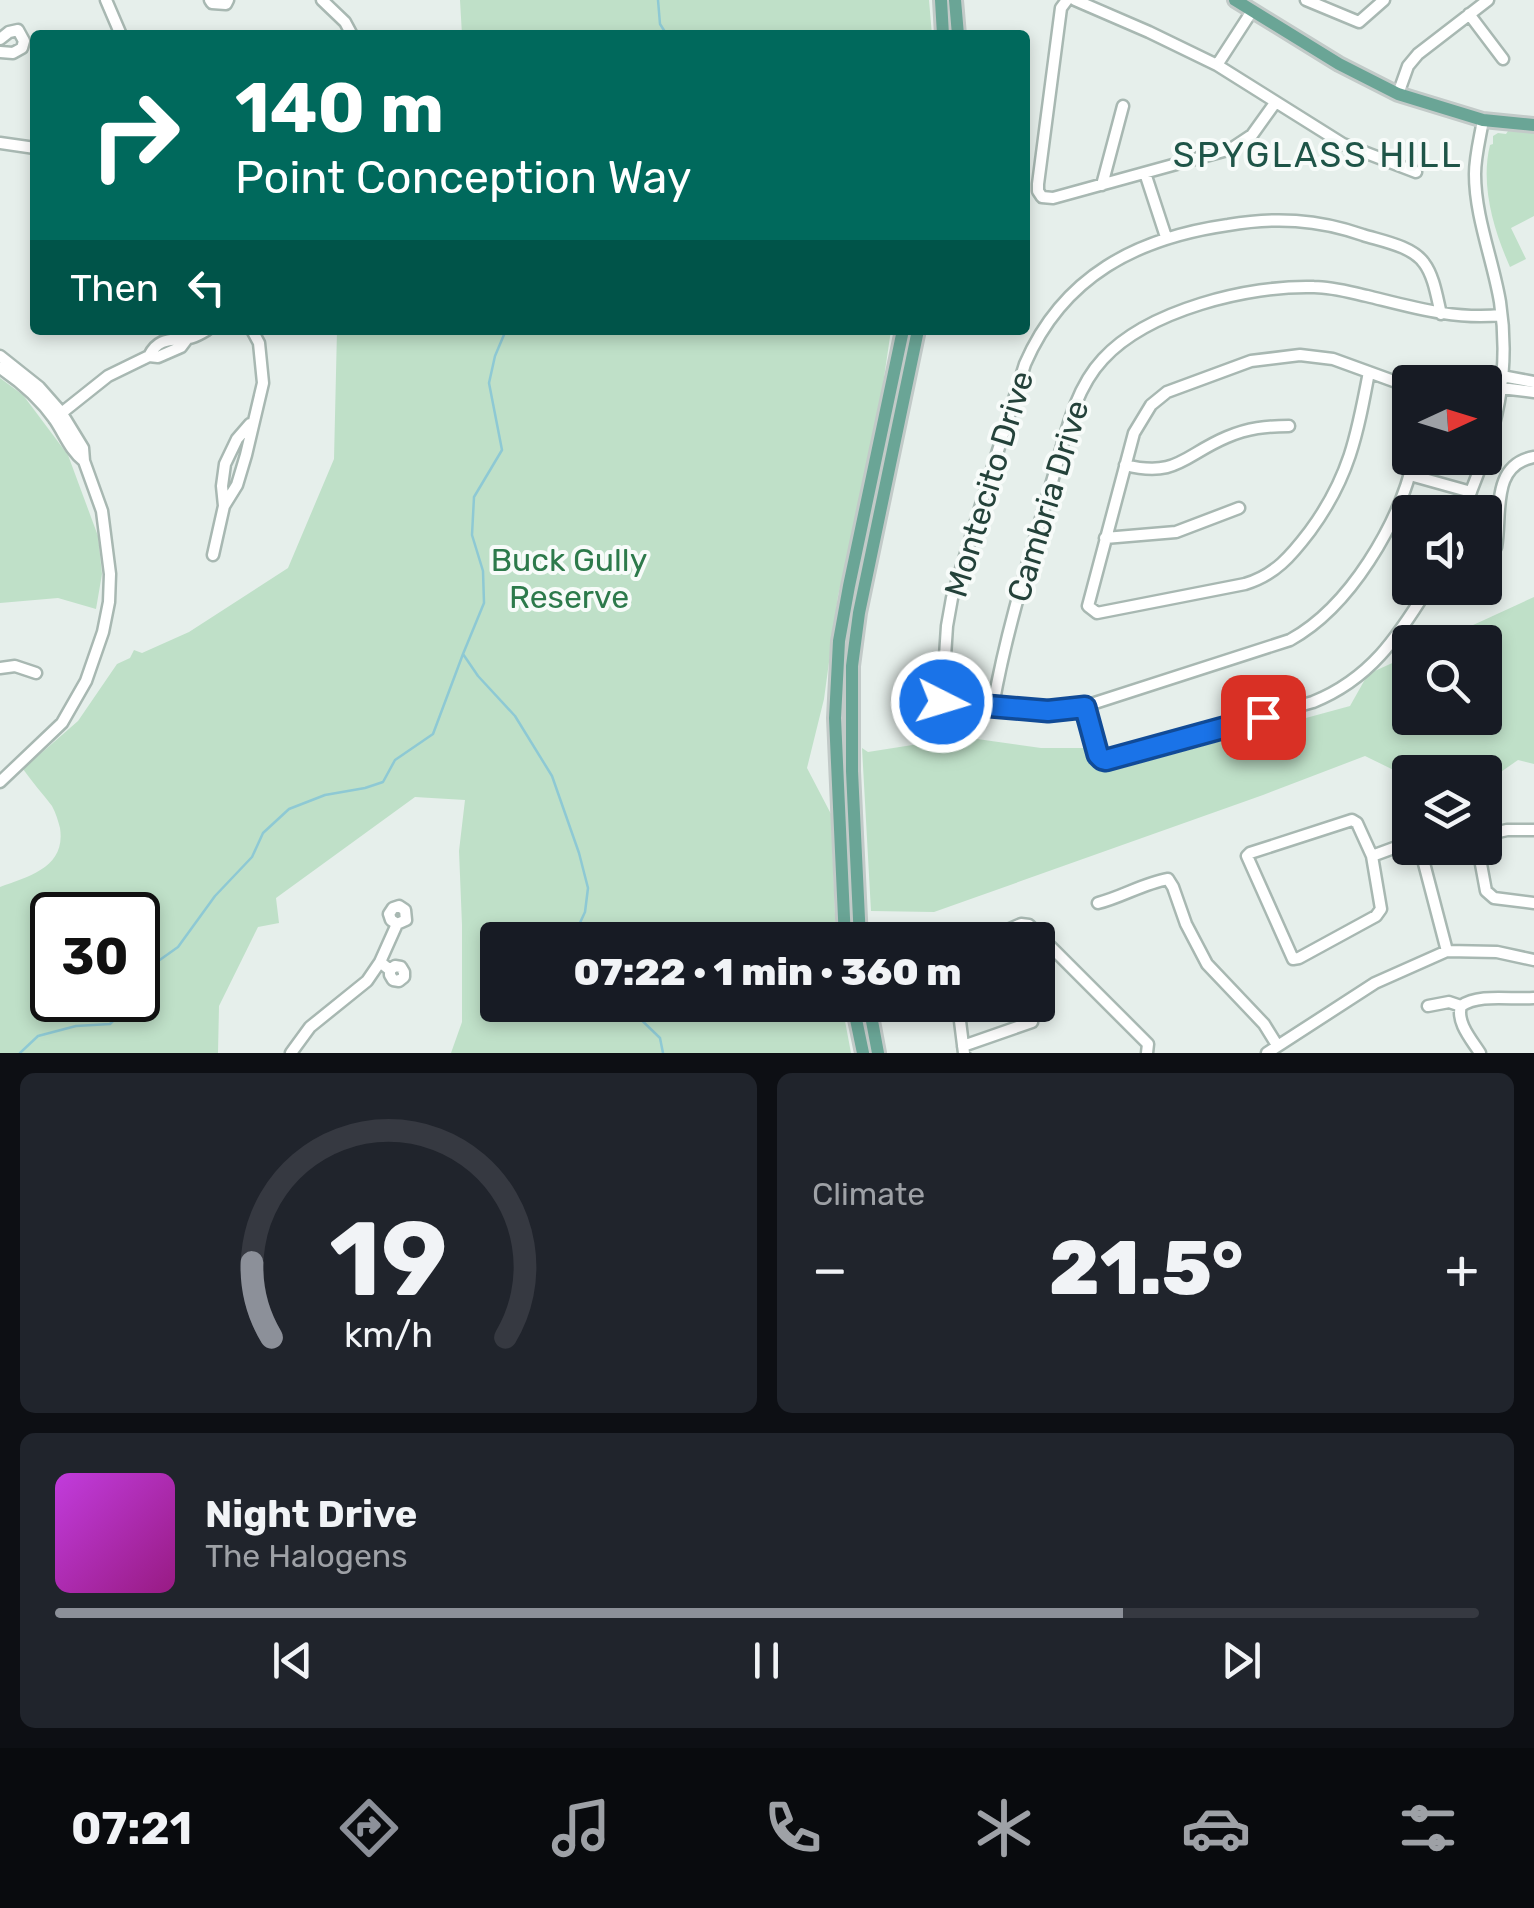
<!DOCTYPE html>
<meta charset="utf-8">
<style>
:root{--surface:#171b24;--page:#20242c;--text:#f1f3f6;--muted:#9ea1a6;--line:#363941;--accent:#8c9099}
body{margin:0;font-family:Rubik,sans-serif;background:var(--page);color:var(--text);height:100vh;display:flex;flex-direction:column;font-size:38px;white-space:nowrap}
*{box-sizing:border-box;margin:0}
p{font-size:32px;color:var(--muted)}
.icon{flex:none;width:55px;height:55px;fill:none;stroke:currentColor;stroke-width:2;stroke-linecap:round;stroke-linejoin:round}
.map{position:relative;height:1053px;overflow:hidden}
.sheet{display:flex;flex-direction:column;gap:20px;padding:20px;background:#0d0f14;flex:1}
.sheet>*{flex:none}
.guide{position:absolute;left:30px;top:30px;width:1000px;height:305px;border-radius:10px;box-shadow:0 5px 15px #0003;background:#00695c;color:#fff;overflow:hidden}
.needle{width:65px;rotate:86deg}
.buttons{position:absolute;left:1392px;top:365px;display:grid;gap:20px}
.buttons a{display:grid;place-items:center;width:110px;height:110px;border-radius:10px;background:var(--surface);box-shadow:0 5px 15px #0003;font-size:50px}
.speed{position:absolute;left:30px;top:892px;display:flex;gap:20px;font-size:50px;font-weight:700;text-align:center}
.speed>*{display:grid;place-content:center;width:130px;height:130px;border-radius:50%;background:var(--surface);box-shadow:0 5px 15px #0003;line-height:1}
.speed .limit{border:5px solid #111;border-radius:15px;background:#fff;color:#111}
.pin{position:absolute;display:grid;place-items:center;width:85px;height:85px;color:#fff;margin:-42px;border-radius:20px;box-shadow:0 5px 15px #0006}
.me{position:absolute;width:110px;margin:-55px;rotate:95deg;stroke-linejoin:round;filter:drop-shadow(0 0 8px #0008)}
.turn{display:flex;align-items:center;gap:35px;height:210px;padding:0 40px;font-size:45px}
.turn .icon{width:130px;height:130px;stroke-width:2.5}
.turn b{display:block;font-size:70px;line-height:85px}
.then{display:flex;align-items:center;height:95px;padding:0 40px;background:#0003;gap:20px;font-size:38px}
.big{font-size:75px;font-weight:800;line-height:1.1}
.sheet .tile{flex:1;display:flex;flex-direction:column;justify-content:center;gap:15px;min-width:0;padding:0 35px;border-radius:15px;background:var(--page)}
.sheet .dial{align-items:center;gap:0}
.dial svg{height:260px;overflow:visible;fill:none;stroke:var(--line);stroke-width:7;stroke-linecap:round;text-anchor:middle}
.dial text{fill:var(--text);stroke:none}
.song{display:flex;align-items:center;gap:30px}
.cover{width:120px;height:120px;border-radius:15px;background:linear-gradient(135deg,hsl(290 70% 55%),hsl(310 70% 35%))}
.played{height:10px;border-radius:5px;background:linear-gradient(90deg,var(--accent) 75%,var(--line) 75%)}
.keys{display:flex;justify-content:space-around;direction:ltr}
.heat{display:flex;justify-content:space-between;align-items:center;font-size:55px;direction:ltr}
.sheet .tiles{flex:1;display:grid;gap:20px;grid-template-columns:1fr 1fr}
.tile:last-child{grid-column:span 2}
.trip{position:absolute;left:480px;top:922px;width:575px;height:100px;border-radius:10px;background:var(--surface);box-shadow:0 5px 15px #0003;font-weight:800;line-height:100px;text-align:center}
.dock{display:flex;height:160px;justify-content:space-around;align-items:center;background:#090b0e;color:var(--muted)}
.dock .icon{width:70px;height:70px}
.dock .current{color:var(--accent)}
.dock b{font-size:45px;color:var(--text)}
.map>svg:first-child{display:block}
.green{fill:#bfe0c8;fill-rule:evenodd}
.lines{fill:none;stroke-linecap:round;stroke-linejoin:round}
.stream{stroke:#8ec9d4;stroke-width:2.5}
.minor-casing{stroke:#a8b8b2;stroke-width:15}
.major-casing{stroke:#c2cac8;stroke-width:18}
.minor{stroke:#fff;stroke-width:10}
.major{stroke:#6aa596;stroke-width:12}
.route-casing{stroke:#114b97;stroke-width:25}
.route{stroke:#1a73e8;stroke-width:18}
.labels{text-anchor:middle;stroke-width:8;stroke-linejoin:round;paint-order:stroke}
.street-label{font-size:32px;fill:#24423a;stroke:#f7fbf9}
.park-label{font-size:32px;fill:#2d7a4b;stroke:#f7fbf9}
.neighbourhood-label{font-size:35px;letter-spacing:2.5px;fill:#1f5548;stroke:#f7fbf9}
</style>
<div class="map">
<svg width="1534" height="1053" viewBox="0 0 1534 1053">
<rect width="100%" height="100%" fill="#e6efeb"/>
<!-- green -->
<path class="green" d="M 460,0 L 929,0 L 932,35 L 462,35 Z
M 1508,131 L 1534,133 L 1534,216 L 1511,228 L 1526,259 L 1510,267 C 1494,231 1480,185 1490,145 L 1493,144 L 1493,136 L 1498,133 L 1506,134 Z
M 337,330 L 891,330 L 876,432 L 838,596 L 824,699 L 807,768 L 831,814 L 836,940 L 498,940 L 498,1005 L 842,1005 L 851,1053 L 451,1053 L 462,1022 L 462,925 L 459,851 L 465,800 L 415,797 L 276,898 L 279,923 L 258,927 L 219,1006 L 218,1053 L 0,1053 L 0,887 C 30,876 66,867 60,828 C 58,821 56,813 52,806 C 43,794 32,782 23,769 L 78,721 L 117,664 L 130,658 L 134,650 L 142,653 L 189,632 L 288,568 L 334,459 ZM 52,915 L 138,915 L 138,1000 L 52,1000 Z
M 0,378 L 23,395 L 68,455 L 98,536 L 102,574 L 96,609 L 58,598 L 0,603 Z
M 1534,597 L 1534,764 L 1518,760 L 1485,783 L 1485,772 L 1410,772 L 1410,778 L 1365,756 L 1263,795 L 934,912 L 871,911 L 862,748 L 868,752 L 963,737 L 1041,748 L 1093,748 L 1099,763 L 1119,769 L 1350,706 L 1368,674 L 1410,655 L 1410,718 L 1485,718 L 1485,642 L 1436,642 Z"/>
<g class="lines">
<!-- stream -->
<path class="stream" d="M 658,0 L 660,24 L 667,35
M 506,330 L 495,356 L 489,383 L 502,450 L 474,497 L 472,535 L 483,571 L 484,603 L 463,654 L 478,676 L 515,716 L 552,776 L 579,853 L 588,888 L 585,912 L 572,940
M 138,996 L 147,969 L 178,947 L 215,896 L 252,857 L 263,833 L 289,809 L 325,795 L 365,788 L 383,782 L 395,760 L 433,734 L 463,654
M 626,1005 L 660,1038 L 663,1053
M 20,1053 L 38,1036 L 76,1026 L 110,1024 L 134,1000"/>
<!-- minor casing -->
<g class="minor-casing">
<path id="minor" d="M 106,0 L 121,35
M 210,0 L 212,3 L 226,4 L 228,0
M 322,0 L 345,22 L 352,35
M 1067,0 L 1061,8 L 1038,184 L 1038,191 L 1042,197 L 1053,198 L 1231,149 L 1252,135 L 1275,103
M 1075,0 L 1149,32 L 1217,65 L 1343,144 L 1416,172
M 1306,0 L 1359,22 L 1384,0
M 1469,14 L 1503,59
M 0,39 L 9,32 L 18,30 L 24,41 L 22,48 L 13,53 L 0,52
M 1217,65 L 1252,11
M 1398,94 L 1408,66 L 1418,54 L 1488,0
M 1483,120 C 1480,138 1475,156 1475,174 C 1475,217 1493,260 1500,302 C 1508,354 1502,406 1485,454
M 0,143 L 35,148
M 1145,173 L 1166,237
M 1102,185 L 1123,106
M 0,356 L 39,387 L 61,412 L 83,448 L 84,461 L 102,511 L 110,574 L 109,602 L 103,632 L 86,681 L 62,723 L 0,782
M 149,356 C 159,336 173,341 189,338 C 196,337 201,333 207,330
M 0,368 C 21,382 41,400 55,420 C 65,435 70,450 84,461
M 1369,372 C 1357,436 1349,478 1310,531 C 1291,556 1275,575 1245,584 L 1097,613 L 1088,606 L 1134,433 L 1151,405 L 1167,392 L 1251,361 L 1300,355 L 1333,359 L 1410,387
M 1502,376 L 1534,382
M 1501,388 L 1534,392
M 54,419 L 108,376 L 149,356 L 158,357 L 181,347 L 187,339
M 1414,458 C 1399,524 1350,607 1290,640 L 1073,710 L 1048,711 L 942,702 L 947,626 L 952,598 L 1025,364 C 1063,276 1137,238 1228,225 C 1275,217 1317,219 1363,235 C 1382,241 1412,246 1424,263 C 1434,276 1437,298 1441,314
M 1125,465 C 1177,478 1184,455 1227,437 C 1248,428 1266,426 1289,426
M 1410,475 L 1471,492
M 224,506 L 237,485 L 246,455 L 263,383 L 259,343 L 252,330
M 1463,512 L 1484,458
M 1105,538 L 1176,532 L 1239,508
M 1496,547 C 1502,515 1490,465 1534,457
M 213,555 L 224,506 L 222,486 L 225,464 L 237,439 L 250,424
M 0,668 L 15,666 L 36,673
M 993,706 C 1006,631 1029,559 1051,485 C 1064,443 1072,392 1103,359 C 1148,310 1249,285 1314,287 C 1332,287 1349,292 1367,296 C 1412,307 1455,320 1501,315
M 1085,707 L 1098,755 L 1102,759 L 1106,760 L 1313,702 C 1370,679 1397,638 1428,588
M 1409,809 L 1410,813
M 1352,820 L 1357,823 L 1372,856 L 1381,909 L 1376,916 L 1299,958 L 1293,959 L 1247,856 L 1250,853 Z
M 1485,835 L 1507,830 L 1534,830
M 1420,848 L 1447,951
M 1478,848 L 1486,891 L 1494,898 L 1534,903
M 1372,856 L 1410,842
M 1098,903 C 1122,897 1144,883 1168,879 L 1173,887 L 1186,924 L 1207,964 L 1264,1024 L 1277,1045
M 968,940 L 1005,931 L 1021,924 L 1029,925 L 1148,1044 L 1147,1053
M 380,962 L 390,970 L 390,975 L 393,980 L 399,981 L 404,977 L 404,972 L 401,967 L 395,966 L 390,970
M 958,1005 L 964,1053
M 1428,1006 L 1449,1002 L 1461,1006
M 1461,1006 C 1479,993 1512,1000 1534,998
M 1461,1006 C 1456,1022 1471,1039 1480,1053
M 963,1046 L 1032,1022
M 291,1053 L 310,1027 L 367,981 L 380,962 L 397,924 L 406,920 L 405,910 L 399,906 L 393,908 L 389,914 L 391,920 L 397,924
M 1267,1053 L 1375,983 L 1447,951 L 1497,952 L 1534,960"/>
</g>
<!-- major casing -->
<g class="major-casing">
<path id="major" d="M 941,0 L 943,35
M 955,0 L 958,35
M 1235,0 L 1339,64 L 1398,94 L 1483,120 L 1534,125
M 845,940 L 835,718 L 839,641 L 849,586 L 903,330
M 860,940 L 852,771 L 852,666 L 859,613 L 918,330
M 853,1005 L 863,1053
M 869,1005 L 878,1053"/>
</g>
<!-- minor -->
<use href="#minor" class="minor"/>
<!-- major -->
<use href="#major" class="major"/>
</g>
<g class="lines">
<!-- route casing -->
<g class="route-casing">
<path id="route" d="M 942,702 L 1048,711 L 1085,707 L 1098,755 L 1102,759 L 1106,760 L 1263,717"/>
</g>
<!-- route -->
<use href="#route" class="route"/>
</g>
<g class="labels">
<!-- street labels -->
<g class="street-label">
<text transform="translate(989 484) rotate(-73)" y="11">Montecito Drive</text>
<text transform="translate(1048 501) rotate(-73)" y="11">Cambria Drive</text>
</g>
<!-- park labels -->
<g class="park-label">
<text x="569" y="571">Buck Gully<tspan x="569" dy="37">Reserve</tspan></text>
</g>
<!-- neighbourhood labels -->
<g class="neighbourhood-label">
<text x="1318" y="167">SPYGLASS HILL</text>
</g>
</g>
</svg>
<div class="buttons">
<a><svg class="needle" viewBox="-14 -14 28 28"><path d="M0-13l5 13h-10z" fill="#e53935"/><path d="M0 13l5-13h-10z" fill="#9ea1a6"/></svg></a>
<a><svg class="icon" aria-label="sound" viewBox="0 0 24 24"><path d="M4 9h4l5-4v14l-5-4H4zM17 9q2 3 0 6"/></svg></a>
<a><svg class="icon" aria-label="search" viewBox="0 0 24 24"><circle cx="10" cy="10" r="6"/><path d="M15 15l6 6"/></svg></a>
<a><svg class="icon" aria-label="layers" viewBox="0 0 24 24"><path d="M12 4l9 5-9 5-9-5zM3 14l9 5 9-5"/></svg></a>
</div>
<div class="speed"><div class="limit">30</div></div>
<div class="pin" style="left:1263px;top:717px;background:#d93025"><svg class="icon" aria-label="arrive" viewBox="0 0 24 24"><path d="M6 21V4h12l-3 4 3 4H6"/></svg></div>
<svg class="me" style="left:942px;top:702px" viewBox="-20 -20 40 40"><circle r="17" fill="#1a73e8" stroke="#fff" stroke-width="3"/><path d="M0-11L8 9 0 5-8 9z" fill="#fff"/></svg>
<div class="trip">07:22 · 1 min · 360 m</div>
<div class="guide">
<div class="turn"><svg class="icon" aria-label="right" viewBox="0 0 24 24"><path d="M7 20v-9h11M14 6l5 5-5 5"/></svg><div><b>140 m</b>Point Conception Way</div></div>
<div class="then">Then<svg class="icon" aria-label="left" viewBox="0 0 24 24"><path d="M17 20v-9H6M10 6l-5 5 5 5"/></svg></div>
</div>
</div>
<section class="sheet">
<div class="tiles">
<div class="tile dial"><svg viewBox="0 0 100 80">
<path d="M14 69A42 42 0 1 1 86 69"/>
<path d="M14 69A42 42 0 0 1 8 46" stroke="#8c9099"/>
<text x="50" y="56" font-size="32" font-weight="700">19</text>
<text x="50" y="72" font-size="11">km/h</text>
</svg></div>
<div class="tile"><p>Climate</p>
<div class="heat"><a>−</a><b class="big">21.5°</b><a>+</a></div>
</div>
<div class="tile">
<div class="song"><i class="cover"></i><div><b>Night Drive</b><p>The Halogens</p></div></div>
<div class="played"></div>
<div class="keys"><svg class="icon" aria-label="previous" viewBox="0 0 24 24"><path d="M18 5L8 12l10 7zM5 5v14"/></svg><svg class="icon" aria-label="pause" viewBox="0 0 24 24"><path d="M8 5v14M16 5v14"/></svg><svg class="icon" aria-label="next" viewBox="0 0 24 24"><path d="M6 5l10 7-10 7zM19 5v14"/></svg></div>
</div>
</div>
</section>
<nav class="dock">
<b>07:21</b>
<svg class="icon current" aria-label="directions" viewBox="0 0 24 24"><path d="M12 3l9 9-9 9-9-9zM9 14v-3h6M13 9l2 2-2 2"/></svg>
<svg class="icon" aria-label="music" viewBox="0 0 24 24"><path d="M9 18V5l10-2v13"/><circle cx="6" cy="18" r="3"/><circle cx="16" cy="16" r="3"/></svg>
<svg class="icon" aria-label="phone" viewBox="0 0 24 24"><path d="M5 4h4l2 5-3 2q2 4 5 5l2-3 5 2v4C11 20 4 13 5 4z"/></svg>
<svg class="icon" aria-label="climate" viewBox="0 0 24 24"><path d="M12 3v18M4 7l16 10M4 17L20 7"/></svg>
<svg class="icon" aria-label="car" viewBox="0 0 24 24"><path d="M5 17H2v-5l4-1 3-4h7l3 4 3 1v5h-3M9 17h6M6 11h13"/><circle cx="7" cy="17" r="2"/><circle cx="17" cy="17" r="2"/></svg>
<svg class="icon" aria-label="filters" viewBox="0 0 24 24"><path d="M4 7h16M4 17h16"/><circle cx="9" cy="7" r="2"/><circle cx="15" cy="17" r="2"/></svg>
</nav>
